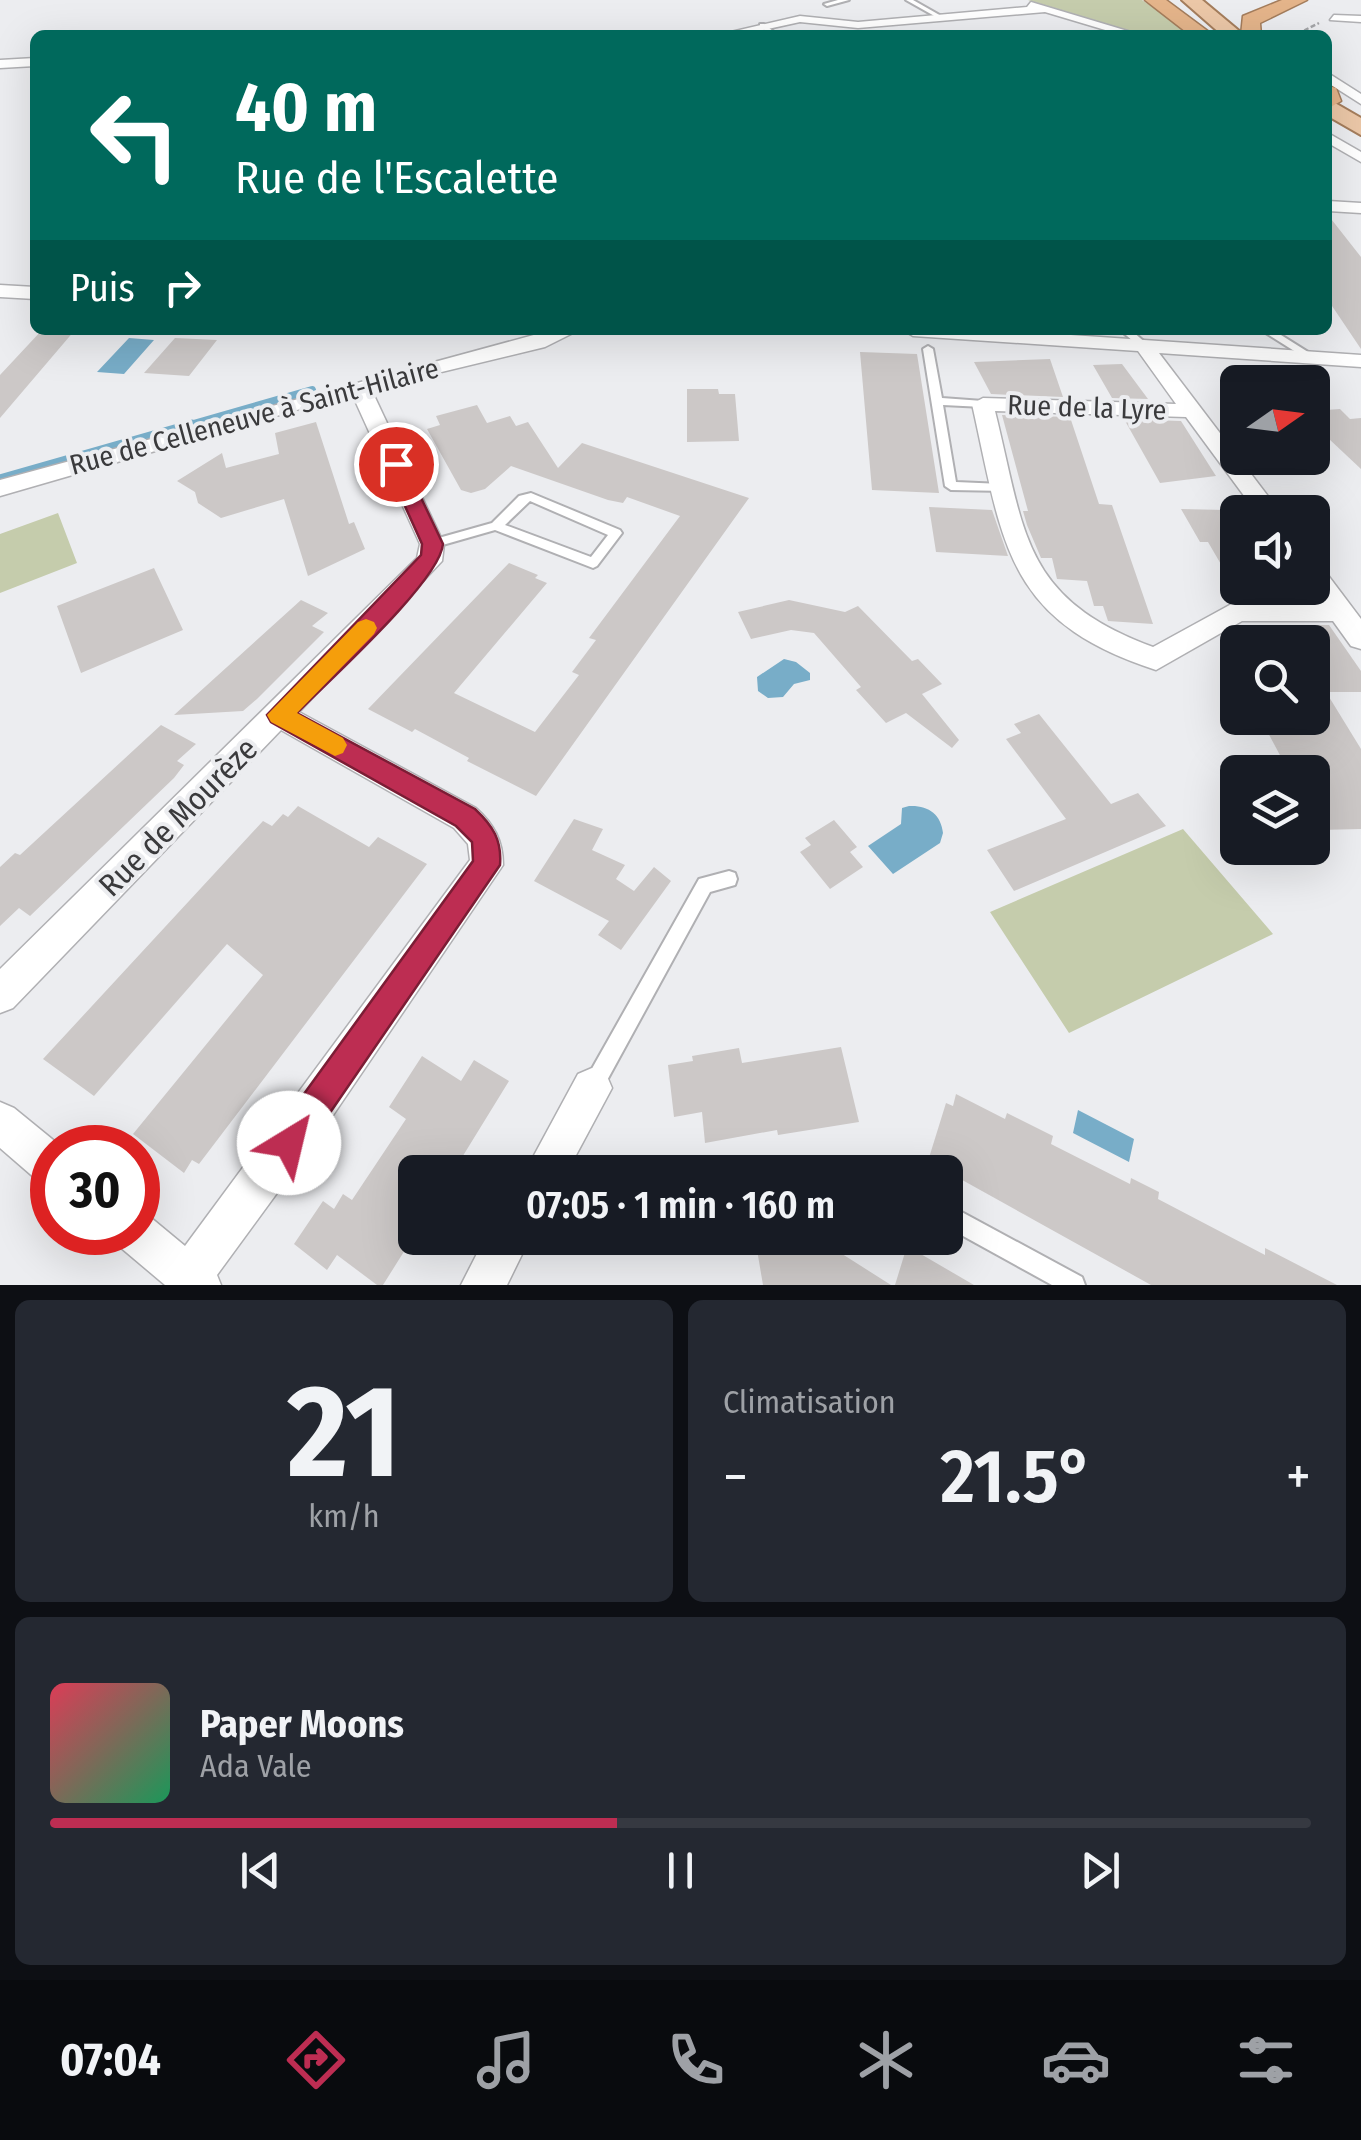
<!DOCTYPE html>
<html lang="fr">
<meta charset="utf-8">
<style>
:root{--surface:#171b24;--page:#242831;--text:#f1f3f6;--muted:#9ea1a6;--line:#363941;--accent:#bd2d52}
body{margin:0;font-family:"Fira Sans Condensed",sans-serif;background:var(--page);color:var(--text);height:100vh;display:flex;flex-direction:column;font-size:38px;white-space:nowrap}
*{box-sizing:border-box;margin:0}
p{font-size:32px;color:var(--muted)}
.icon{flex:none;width:55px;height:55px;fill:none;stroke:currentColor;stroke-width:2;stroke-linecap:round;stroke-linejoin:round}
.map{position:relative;height:1285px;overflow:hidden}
.panel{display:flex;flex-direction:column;gap:15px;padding:15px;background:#0d0f14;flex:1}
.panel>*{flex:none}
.top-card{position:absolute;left:30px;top:30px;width:1302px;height:305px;border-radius:15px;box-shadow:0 10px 40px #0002;background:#00695c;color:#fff;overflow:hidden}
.needle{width:65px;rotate:76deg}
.fabs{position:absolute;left:1220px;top:365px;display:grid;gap:20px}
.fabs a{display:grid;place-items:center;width:110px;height:110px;border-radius:15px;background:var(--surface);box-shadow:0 10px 40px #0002;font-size:50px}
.speed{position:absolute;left:30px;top:1125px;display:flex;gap:20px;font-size:50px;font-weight:700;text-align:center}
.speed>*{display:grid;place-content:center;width:130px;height:130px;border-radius:50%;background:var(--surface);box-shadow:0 10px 40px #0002;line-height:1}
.speed .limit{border:15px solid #d22;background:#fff;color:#111}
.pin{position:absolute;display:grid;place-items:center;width:85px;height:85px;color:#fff;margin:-42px;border:5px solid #fff;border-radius:50%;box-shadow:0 2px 10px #0007}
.me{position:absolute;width:110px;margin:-55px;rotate:36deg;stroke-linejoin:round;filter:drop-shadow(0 0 8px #0008)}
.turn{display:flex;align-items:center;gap:35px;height:210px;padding:0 40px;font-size:45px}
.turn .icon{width:130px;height:130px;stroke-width:2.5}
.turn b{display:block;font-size:70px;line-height:85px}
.then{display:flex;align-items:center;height:95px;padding:0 40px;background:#0003;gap:20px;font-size:38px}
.big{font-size:75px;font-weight:600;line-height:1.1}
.panel .tile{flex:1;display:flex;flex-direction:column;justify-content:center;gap:15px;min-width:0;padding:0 35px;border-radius:15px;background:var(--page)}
.panel .dial{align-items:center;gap:0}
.dial b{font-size:130px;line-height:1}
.song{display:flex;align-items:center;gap:30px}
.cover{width:120px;height:120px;border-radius:15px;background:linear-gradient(135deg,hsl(350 70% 55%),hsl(150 70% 35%))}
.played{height:10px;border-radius:5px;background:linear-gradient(90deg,var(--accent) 45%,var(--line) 45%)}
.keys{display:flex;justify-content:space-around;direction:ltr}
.heat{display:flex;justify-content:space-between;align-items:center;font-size:55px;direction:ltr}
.panel .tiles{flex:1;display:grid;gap:15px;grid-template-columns:1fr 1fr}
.tile:last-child{grid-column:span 2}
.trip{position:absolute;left:398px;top:1155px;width:565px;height:100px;border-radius:15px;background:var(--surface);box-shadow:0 10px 40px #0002;font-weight:600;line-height:100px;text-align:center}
.menu{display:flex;height:160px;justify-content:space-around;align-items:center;background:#090b0e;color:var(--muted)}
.menu .icon{width:70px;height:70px}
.menu .on{color:var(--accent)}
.menu b{font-size:45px;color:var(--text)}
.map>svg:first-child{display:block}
.green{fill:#c5ccac}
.water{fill:#78adc8}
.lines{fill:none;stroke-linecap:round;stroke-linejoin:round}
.stream-far1{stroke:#78adc8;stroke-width:8}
.stream{stroke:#78adc8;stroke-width:9}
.building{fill:#ccc8c7}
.service-casing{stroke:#b0b0b3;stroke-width:4}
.minor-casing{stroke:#b0b0b3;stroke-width:3}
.primary-casing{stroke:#a47d5c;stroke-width:4}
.trunk-casing{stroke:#a47d5c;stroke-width:3}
.path{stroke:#a3a4a7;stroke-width:2.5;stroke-dasharray:5 2.5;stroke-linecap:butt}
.service{fill:#fff;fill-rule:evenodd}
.minor{fill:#fff;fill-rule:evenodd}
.primary{fill:#ebc7a7;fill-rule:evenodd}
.trunk{fill:#e4b48a;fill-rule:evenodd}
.route{fill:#bd2d52;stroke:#7b1d35;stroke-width:2.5}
.slow{fill:#f59e0b}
.labels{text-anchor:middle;stroke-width:8;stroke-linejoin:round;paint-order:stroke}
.far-street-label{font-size:28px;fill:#3a3a3c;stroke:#ecedf0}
.street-label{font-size:32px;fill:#3a3a3c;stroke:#ecedf0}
</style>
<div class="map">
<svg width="1361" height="1285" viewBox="0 0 1361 1285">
<rect width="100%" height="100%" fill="#ecedf0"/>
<!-- green -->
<path class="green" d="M 1028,0 L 1142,0 L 1193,35 L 1144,35 Z
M 58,513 L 77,563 L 0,593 L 0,534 Z
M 1183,829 L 1273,934 L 1069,1033 L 990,912 Z"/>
<!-- water -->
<path class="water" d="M 129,338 L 154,340 L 124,374 L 97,372 Z
M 784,659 L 796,662 L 810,673 L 810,680 L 794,684 L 783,697 L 768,698 L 758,691 L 757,677 Z
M 909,806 C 928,805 941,814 943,833 L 940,843 L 893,874 L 868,846 L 901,824 L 902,808 Z
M 1078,1110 L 1134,1139 L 1129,1162 L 1073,1133 Z"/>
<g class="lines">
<!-- stream-far1 -->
<path class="stream-far1" d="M 183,427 L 312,390"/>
<!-- stream -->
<path class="stream" d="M 0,479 L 192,424"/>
</g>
<!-- building -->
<path class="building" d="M 1328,215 L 1361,257 L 1361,349 L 1328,300 Z
M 42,330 L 75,330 L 0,418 L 0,375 Z
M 175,338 L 217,340 L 189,376 L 144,373 Z
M 860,352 L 917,354 L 939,493 L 872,490 Z
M 1050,359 L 1063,397 L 991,394 L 974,362 Z
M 1122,364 L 1148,399 L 1112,398 L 1093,365 Z
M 687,389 L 718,389 L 719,394 L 735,394 L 739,441 L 687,442 Z
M 477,405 L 487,423 L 510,416 L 516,426 L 528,422 L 558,468 L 582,443 L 749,498 L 536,796 L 467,761 L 469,758 L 415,729 L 412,732 L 368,709 L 509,563 L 538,575 L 535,578 L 547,583 L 454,693 L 535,732 L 579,675 L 572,672 L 596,640 L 589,638 L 680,516 L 627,497 L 623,503 L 608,500 L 511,466 L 485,489 L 471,493 L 461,490 L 427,429 L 440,425 L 436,416 Z
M 1340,409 L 1350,419 L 1361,418 L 1361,469 L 1312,423 L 1312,411 Z
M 1002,415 L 1070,417 L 1099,504 L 1112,505 L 1153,624 L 1108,621 L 1103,606 L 1094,606 L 1087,581 L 1057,579 L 1052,558 L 1041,558 L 1027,525 L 1023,511 L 1028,511 Z
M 1124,419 L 1181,421 L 1216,476 L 1160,483 Z
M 316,422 L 349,524 L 354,522 L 365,549 L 308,576 L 284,499 L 221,518 L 198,503 L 195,492 L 177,481 L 222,453 L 226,468 L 279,454 L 275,433 Z
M 929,507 L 992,510 L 1008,556 L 936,552 Z
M 1181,509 L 1225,510 L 1238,529 L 1238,588 L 1305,588 L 1311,597 L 1240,597 L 1208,542 L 1200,542 Z
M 154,568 L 183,630 L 81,673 L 57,606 Z
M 301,600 L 328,613 L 312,626 L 324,632 L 257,699 L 243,711 L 174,715 Z
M 789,600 L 845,612 L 858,606 L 912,661 L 918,659 L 942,684 L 922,694 L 959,740 L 952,748 L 906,713 L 886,723 L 856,690 L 861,687 L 814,633 L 791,630 L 751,639 L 738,612 Z
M 1256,625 L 1329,625 L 1361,671 L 1361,692 L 1326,692 L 1361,749 L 1361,829 L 1320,830 L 1312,816 L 1312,772 L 1289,772 L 1260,718 L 1312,718 L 1312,642 L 1266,642 Z
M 1039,714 L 1111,804 L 1138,793 L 1166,826 L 1014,891 L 987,850 L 1066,819 L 1006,739 L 1021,733 L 1014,724 Z
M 161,725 L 196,744 L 177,761 L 184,765 L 174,778 L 30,916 L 19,908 L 0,926 L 0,867 L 15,853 L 20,855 Z
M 298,806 L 369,847 L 378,837 L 427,864 L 199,1164 L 192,1160 L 184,1173 L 133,1134 L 263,975 L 227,944 L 94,1096 L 43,1059 L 263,821 L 272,826 L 283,814 L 288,817 Z
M 574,819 L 603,829 L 592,850 L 625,865 L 616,879 L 634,891 L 654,867 L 671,881 L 621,950 L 598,935 L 609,921 L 534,881 Z
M 834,820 L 857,847 L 850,852 L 863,867 L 830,889 L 800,852 L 811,845 L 805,838 Z
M 841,1047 L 859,1122 L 778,1135 L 777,1130 L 705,1143 L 702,1112 L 674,1117 L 668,1065 L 693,1061 L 692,1056 L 739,1048 L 742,1063 Z
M 422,1056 L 461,1081 L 474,1060 L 509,1081 L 453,1172 L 415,1172 L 415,1234 L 383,1285 L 377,1285 L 337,1255 L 327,1270 L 294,1244 L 323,1201 L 334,1209 L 343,1194 L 352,1200 L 406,1119 L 389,1107 Z
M 956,1094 L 1005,1119 L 1007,1113 L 1053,1136 L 1051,1144 L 1130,1184 L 1131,1178 L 1159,1192 L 1158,1199 L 1265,1255 L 1265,1248 L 1337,1285 L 1151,1285 L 928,1161 L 946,1103 L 953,1106 Z
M 755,1238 L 826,1238 L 828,1245 L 891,1285 L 763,1285 Z
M 907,1246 L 974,1285 L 895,1285 Z"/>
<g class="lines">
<!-- service casing -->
<g class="service-casing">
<path id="service" d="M 838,0 L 849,0 L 827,6 L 824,4 Z
M 906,0 L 913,0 L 943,17 L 938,18 Z
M 760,24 L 764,24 L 778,35 L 771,35 L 760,26 Z
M 1120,330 L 1131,330 L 1148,345 L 1140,347 Z
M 1261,330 L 1273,330 L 1316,357 L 1307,359 Z
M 928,346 L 933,349 L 942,398 L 983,401 L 988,404 L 983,407 L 943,405 L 956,482 L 1002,484 L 1006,485 L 1008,488 L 1006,491 L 951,490 L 945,486 L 923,349 Z
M 531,493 L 620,530 L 622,533 L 597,566 L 593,568 L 495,530 L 432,548 L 426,544 L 428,541 L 492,523 L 519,496 ZM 530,501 L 608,535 L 591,557 L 505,525 Z
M 729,871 L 735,873 L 737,879 L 735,885 L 710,892 L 599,1095 L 592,1098 L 585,1095 L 582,1088 L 585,1081 L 699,879 Z
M 555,1145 L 589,1165 L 592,1172 C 574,1172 553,1175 545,1155 L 548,1148 Z
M 837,1157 L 878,1165 L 881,1172 L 798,1172 L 801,1165 Z
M 945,1203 L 1082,1277 L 1085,1285 L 1052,1285 L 945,1226 Z"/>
</g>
<!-- minor casing -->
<g class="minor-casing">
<path id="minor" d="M 1031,2 L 1141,35 L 1122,35 L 1045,12 L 858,28 L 800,22 L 741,35 L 718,35 L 800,16 L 858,22 L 1027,7 Z
M 1334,15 L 1361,16 L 1361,22 L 1330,20 Z
M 35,58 L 35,66 L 0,68 L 0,60 Z
M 1328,73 L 1361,94 L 1361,104 L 1328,83 Z
M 1328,133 L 1361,152 L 1361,162 L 1328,143 Z
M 1328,201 L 1361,203 L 1361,213 L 1328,211 Z
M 0,285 L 35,287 L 35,299 L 0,297 Z
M 552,330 L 579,330 L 545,347 L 371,389 L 444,544 L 442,561 L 299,712 L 476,808 C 494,824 503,841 503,865 L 323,1130 L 217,1275 L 221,1285 L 165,1285 L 120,1247 L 114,1232 L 138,1232 L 138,1212 L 150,1217 L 185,1246 L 470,860 L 468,844 L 454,828 L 281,730 L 13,1008 L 0,1013 L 0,969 L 417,558 L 420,544 L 352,394 L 0,496 L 0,480 Z
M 903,330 L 998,330 L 1361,355 L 1361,367 L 1159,353 L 1280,512 L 1256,512 L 1186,417 L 995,411 C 1025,532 1021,598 1153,647 L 1237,601 L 1319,601 L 1309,588 L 1312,588 L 1312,563 L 1321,566 L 1361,619 L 1361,649 L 1351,646 L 1333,621 L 1242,621 L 1156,670 C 1004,621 1003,542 972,404 L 983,398 L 1176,404 L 1138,351 L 913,336 Z
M 592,1068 L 606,1074 L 612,1088 L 567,1172 L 525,1172 L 578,1074 Z
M 0,1102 L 14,1108 L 63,1148 L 52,1148 L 52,1185 L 37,1180 L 0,1148 Z
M 485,1238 L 530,1238 L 507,1285 L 461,1285 Z"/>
</g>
<!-- primary casing -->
<g class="primary-casing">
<path id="primary" d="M 1182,0 L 1202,0 L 1244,35 L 1222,35 Z
M 1328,99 L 1361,118 L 1361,135 L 1328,116 Z"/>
</g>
<!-- trunk casing -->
<g class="trunk-casing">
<path id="trunk" d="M 1145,0 L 1166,0 L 1213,35 L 1190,35 Z
M 1282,0 L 1307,0 L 1260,23 L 1261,35 L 1241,35 L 1243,16 Z
M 1328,86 L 1336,88 L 1341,101 L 1329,108 Z"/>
</g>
<!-- path -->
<path class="path" d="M 1312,35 L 1305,30 L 1319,23"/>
<!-- service -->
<use href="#service" class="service"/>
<!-- minor -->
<use href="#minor" class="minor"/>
<!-- primary -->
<use href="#primary" class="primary"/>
<!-- trunk -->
<use href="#trunk" class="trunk"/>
</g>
<!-- route -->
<path class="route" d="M 396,458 L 405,464 L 443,544 C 440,581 328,681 297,713 L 475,809 C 493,826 502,840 500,865 L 301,1155 L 289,1160 L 277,1155 L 273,1143 L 277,1131 L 473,861 L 472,842 L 456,826 L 271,722 L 267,715 L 421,555 L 422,544 L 386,464 Z"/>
<!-- slow -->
<path class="slow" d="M 366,619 L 374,622 L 377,628 L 374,634 L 297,713 L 343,738 L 347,745 L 343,753 L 335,756 L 271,722 L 267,715 L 358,622 Z"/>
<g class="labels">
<!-- far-street labels -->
<g class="far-street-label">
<text transform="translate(1087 407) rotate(2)" y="10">Rue de la Lyre</text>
<text transform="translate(254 416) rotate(-15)" y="10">Rue de Celleneuve à Saint-Hilaire</text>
</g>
<!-- street labels -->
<g class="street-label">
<text transform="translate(178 817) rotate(-45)" y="11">Rue de Mourèze</text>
</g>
</g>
</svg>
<div class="fabs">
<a><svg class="needle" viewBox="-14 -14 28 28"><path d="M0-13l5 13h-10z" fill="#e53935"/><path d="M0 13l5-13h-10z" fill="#9ea1a6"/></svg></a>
<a><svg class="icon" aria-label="sound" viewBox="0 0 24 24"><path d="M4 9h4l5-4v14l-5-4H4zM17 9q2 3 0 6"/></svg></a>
<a><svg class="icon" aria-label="search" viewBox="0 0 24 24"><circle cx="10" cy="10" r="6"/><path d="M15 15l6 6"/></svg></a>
<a><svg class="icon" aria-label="layers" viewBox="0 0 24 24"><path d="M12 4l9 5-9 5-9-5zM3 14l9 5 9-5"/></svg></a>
</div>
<div class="speed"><div class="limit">30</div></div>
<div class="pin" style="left:396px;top:464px;background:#d93025"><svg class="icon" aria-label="arrive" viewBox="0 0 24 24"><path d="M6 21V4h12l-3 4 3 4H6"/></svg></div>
<svg class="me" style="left:289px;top:1143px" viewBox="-20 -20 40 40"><circle r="19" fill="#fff"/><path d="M0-13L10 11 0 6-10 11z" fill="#bd2d52"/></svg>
<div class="trip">07:05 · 1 min · 160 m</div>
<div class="top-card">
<div class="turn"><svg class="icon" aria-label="left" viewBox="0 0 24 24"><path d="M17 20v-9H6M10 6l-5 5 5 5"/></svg><div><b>40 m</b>Rue de l'Escalette</div></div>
<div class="then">Puis<svg class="icon" aria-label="right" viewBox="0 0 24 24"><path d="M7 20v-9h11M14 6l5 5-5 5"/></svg></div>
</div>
</div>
<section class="panel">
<div class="tiles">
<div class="tile dial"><b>21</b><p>km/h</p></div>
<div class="tile"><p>Climatisation</p>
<div class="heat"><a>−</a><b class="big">21.5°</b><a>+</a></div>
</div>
<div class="tile">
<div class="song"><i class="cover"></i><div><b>Paper Moons</b><p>Ada Vale</p></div></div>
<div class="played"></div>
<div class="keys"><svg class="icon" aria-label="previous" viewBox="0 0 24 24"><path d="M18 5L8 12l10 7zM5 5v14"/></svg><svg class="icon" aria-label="pause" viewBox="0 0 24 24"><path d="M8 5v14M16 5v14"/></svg><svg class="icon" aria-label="next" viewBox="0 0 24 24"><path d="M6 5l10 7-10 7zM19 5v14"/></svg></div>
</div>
</div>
</section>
<nav class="menu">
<b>07:04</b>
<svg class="icon on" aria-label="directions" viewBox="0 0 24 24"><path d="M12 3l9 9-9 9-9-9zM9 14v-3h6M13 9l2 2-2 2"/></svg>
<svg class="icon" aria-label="music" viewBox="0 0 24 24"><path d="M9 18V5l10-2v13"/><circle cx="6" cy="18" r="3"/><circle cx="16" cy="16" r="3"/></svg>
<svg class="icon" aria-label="phone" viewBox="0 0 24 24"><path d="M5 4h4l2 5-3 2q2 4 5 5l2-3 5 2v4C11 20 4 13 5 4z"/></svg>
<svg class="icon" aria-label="climate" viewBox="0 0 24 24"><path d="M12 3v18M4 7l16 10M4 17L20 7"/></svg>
<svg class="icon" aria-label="car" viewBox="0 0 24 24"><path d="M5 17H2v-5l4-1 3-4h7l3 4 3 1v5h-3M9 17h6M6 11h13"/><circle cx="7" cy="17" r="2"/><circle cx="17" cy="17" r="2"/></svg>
<svg class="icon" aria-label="filters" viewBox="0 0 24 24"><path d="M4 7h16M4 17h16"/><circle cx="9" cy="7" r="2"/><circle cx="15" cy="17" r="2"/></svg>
</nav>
